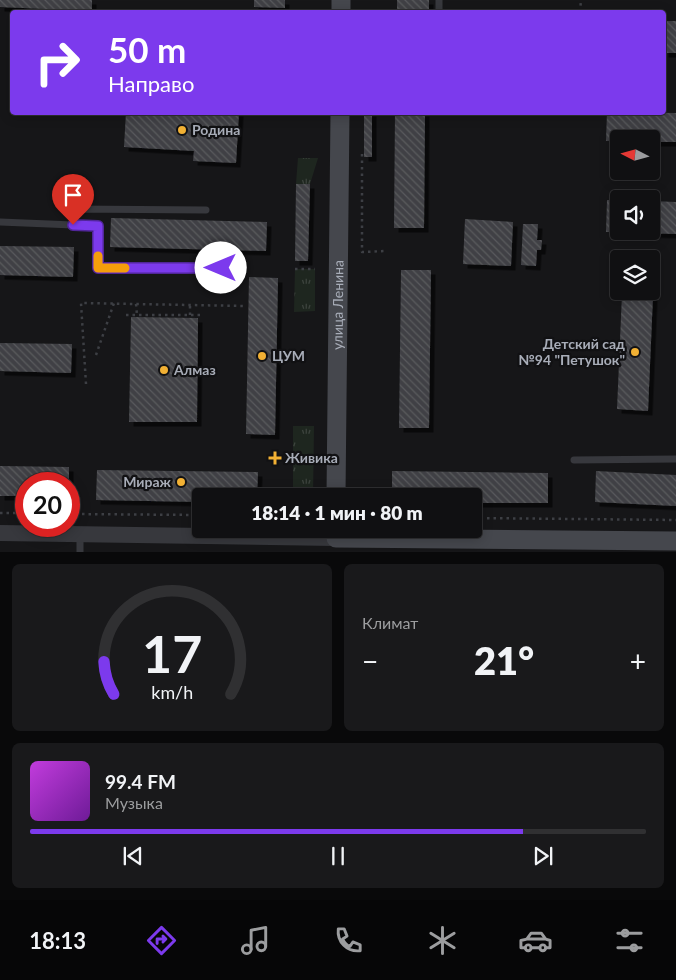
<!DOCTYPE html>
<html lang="ru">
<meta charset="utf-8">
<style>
:root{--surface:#101012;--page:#19191b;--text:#f1f3f6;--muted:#9c9d9f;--line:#303032;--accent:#7c3aed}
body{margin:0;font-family:Lato,sans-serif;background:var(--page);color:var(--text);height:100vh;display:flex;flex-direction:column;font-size:19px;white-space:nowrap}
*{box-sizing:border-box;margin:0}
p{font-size:16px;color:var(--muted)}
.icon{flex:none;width:28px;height:28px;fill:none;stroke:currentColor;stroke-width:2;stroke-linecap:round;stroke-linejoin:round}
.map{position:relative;height:552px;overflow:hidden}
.side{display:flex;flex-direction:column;gap:12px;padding:12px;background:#09090a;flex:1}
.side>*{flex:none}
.hud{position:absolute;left:10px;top:10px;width:656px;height:105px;border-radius:5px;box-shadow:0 2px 12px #0003,0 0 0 1px var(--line);background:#7c3aed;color:#fff;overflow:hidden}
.needle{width:32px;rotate:276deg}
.buttons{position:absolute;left:610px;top:130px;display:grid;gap:10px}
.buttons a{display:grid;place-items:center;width:50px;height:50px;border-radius:5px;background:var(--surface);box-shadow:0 2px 12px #0003,0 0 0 1px var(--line);font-size:25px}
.speed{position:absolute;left:15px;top:472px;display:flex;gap:10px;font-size:25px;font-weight:700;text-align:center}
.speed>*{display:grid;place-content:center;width:65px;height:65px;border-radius:50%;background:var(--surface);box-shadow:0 2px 12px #0003,0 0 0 1px var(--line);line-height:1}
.speed .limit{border:8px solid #d22;background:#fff;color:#111}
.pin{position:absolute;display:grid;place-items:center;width:42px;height:42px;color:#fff;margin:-51px -21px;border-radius:50% 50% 50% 0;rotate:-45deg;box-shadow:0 0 5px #0007}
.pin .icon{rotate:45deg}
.me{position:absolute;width:55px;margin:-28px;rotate:270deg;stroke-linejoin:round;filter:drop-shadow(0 0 4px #0008)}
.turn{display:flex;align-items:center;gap:18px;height:105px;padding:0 15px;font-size:22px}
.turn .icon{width:65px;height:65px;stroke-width:2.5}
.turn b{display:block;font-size:35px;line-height:42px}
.big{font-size:38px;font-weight:800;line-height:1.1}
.side .tile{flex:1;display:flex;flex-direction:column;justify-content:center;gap:8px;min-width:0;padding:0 18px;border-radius:8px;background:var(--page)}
.side .dial{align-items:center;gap:0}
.dial svg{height:130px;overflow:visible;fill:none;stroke:var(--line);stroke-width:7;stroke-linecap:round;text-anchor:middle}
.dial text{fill:var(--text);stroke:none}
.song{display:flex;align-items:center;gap:15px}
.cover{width:60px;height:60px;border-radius:8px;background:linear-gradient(135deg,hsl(290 70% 55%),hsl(280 70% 35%))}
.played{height:5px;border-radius:2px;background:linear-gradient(90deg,var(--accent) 80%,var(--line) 80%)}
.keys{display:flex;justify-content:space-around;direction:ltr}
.heat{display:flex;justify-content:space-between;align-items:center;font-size:28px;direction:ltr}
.side .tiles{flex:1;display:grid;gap:12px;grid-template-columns:1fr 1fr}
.tile:last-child{grid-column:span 2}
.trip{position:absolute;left:192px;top:488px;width:290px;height:50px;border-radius:5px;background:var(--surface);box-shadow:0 2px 12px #0003,0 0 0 1px var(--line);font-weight:800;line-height:50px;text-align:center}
.tabs{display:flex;height:80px;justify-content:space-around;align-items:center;background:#060607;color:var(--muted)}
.tabs .icon{width:35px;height:35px}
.tabs .current{color:var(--accent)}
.tabs b{font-size:22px;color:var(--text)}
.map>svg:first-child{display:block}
.grass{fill:url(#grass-tufts)}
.building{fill:url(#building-back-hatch);filter:url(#shadow)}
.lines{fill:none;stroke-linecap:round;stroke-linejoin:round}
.path{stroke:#3d3f44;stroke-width:2.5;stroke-dasharray:2.5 4;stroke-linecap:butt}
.service{stroke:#37383d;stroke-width:7}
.tertiary{stroke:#37383d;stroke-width:16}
.secondary{stroke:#45474d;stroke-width:19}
.route-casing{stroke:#51269a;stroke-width:12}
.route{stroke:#7c3aed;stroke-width:9}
.slow{stroke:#f59e0b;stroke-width:9}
.poi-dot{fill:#f2b134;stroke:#111113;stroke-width:2}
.labels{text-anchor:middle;stroke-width:4.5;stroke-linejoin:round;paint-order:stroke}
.poi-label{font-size:14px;font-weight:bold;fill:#a8adb8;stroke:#111113;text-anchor:start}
.street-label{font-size:14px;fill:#a8adb8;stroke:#111113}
</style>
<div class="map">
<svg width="676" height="553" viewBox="0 0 676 553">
<defs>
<pattern id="grass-tufts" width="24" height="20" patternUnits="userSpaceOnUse" patternTransform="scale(1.25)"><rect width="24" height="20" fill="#1e261f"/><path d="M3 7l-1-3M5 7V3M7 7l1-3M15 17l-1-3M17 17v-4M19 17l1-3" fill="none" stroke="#3c433d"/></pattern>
<pattern id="building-back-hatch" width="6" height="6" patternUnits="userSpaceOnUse" patternTransform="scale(1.25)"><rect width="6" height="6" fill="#404145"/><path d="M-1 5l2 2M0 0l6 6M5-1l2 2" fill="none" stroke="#595a5e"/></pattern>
<filter id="shadow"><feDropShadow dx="4.5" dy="4.5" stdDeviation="0" flood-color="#0009"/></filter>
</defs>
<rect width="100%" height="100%" fill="#161618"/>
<!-- grass -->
<path class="grass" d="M 298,158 L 318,158 L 310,184 L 296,184 Z
M 295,269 L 315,269 L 315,311 L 294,312 Z
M 293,426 L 314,426 L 313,496 L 293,496 Z"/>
<!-- building -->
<path class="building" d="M 0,0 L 92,0 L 92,11 L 0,7 Z
M 254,0 L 285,0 L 285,8 L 254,7 Z
M 397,0 L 429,0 L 429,12 L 397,12 Z
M 664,21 L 676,21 L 676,53 L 664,53 Z
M 126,112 L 239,112 L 236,163 L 193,161 L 194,151 L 124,147 Z
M 364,112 L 372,112 L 372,157 L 364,157 Z
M 395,112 L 425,112 L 424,228 L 394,228 Z
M 607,112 L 676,113 L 676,142 L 651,142 L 651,139 L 606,141 Z
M 296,184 L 310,184 L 308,261 L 295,261 Z
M 607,200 L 619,200 L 619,232 L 606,232 Z
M 651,201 L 676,202 L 676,234 L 643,233 L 651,231 Z
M 111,218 L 267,222 L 266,251 L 110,247 Z
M 465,219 L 513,222 L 511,266 L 463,264 Z
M 523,224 L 538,224 L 537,240 L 542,240 L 541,250 L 537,250 L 536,266 L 521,265 Z
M 0,246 L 74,247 L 73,277 L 0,275 Z
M 401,270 L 431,270 L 429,428 L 399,428 Z
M 249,277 L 278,278 L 275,435 L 246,434 Z
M 622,294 L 653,295 L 648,411 L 617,409 Z
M 131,317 L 198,318 L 197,422 L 129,422 Z
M 0,343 L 72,344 L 71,373 L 0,371 Z
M 0,466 L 69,467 L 69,484 L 26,484 L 26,496 L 0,496 Z
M 97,470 L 258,472 L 257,496 L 201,496 L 201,502 L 96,500 Z
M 392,471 L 548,473 L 548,503 L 474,503 L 474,496 L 392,496 Z
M 596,471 L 676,475 L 676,506 L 595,502 Z"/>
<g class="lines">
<!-- path -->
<path class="path" d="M 580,12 L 581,0
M 362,154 L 362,252 L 386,251
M 295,269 L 315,269
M 136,304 L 137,315
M 126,315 L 200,315
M 190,315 L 190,305
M 96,355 L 114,303
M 86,384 L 81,303 L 244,306
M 0,513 L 26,513
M 69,514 L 201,515
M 474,518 L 676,520"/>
<!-- service -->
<path class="service" d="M 439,12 L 439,0
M 0,222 L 98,226 L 99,267 L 221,268
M 73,225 L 73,209 L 206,210
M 574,460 L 676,459
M 80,535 L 80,553"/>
<!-- tertiary -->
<path class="tertiary" d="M 0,533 L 336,538"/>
<!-- secondary -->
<g class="secondary">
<path d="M 341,12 L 341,0"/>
<path id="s1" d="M 336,496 L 340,112"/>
<path d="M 336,538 L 676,541"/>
</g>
</g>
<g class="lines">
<!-- route casing -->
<g class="route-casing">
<path id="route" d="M 73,225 L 98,226 L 98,268 L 221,268"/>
</g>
<!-- route -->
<use href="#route" class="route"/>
<!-- slow -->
<path class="slow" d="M 98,256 L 98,268 L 125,268"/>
</g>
<!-- markers -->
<g class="poi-dot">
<circle cx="182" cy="130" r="5"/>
<circle cx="635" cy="352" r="5"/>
<circle cx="262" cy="356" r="5"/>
<circle cx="164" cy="370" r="5"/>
<path d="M272.5 450.5h5v5h5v5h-5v5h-5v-5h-5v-5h5z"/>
<circle cx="181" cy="482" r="5"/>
</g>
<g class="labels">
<!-- poi labels -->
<g class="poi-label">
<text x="192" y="135">Родина</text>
<text x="625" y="349" text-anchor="end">Детский сад<tspan x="625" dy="16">№94 "Петушок"</tspan></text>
<text x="272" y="361">ЦУМ</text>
<text x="174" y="375">Алмаз</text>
<text x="285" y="463">Живика</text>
<text x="171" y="487" text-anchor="end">Мираж</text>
</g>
<!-- street labels -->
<g class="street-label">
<text dy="5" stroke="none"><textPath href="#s1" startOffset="191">улица Ленина</textPath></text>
</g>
</g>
</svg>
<div class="buttons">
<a><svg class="needle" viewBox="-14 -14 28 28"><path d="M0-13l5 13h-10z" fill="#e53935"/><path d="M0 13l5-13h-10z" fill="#9c9d9f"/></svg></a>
<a><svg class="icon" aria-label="sound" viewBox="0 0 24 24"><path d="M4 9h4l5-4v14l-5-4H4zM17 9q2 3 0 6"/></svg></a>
<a><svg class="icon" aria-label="layers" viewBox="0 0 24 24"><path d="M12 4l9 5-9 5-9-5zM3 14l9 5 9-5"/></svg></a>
</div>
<div class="speed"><div class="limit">20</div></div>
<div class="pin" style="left:73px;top:225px;background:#d93025"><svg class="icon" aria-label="arrive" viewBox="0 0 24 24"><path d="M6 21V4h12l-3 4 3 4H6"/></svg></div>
<svg class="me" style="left:221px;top:268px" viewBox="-20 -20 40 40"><circle r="19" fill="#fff"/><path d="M0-13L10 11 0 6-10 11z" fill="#7c3aed"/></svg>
<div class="trip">18:14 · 1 мин · 80 m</div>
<div class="hud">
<div class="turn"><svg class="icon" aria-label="right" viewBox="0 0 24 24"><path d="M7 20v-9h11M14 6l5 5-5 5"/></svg><div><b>50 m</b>Направо</div></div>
</div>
</div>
<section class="side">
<div class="tiles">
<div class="tile dial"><svg viewBox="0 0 100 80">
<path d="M14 69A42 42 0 1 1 86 69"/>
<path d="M14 69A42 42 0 0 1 8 49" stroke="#7c3aed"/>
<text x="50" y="56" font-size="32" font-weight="700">17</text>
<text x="50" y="72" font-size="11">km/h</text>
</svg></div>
<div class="tile"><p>Климат</p>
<div class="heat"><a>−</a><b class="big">21°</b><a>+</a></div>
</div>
<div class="tile">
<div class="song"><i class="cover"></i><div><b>99.4 FM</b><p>Музыка</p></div></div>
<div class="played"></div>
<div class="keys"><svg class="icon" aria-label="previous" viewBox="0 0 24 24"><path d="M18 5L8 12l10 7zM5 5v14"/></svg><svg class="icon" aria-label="pause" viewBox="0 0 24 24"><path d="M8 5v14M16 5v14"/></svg><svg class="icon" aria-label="next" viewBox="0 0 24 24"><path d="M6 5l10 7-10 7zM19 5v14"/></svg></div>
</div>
</div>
</section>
<nav class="tabs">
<b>18:13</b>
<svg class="icon current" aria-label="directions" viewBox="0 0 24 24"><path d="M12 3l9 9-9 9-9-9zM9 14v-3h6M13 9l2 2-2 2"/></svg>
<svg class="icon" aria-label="music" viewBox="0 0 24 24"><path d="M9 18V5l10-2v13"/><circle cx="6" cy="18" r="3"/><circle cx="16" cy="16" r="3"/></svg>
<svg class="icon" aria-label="phone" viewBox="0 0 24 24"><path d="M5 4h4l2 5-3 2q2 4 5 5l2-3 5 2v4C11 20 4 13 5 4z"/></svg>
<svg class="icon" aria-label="climate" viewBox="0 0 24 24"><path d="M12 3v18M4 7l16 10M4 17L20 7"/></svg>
<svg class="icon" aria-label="car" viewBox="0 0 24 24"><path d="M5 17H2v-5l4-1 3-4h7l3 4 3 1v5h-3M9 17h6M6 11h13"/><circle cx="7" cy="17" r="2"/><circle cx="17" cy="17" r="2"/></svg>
<svg class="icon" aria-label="filters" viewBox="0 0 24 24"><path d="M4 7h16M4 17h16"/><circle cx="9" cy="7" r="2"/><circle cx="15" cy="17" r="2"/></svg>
</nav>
